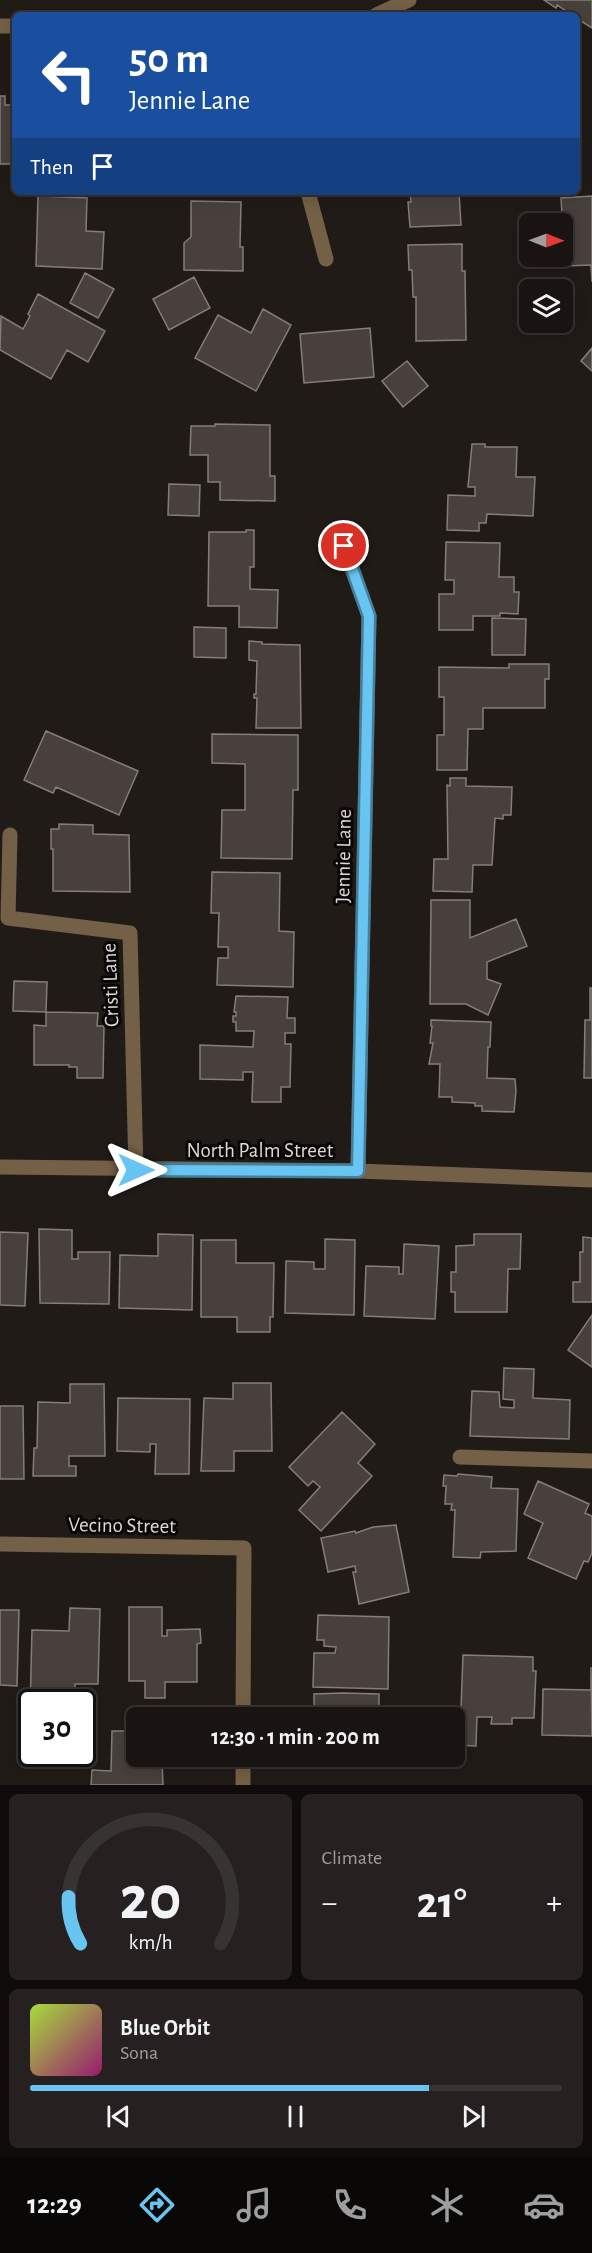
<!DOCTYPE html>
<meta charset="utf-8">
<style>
:root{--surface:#191412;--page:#262120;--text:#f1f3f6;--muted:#9f9e9f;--line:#373332;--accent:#68c4f0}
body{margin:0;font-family:"Alegreya Sans",sans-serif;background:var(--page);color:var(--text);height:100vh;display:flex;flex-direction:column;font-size:22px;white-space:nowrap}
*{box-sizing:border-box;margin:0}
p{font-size:20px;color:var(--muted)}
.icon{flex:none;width:33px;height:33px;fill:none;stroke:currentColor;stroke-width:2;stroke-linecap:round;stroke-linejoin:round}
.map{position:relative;height:1785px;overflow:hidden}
.drawer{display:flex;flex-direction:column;gap:9px;padding:9px;background:#0e0b0a;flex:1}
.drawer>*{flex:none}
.hud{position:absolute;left:12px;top:12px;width:568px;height:183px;border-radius:9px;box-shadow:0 3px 15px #0003,0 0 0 2px var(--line);background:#1a4fa0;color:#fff;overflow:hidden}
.needle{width:39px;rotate:91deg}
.tools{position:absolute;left:519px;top:213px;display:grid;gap:12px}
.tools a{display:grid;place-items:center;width:54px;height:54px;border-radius:9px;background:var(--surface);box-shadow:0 3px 15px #0003,0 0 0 2px var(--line);font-size:30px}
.speed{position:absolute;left:18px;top:1689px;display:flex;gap:12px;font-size:30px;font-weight:700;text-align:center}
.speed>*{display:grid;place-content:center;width:78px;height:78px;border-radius:50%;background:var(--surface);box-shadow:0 3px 15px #0003,0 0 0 2px var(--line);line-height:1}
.speed .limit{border:3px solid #111;border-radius:9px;background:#fff;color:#111}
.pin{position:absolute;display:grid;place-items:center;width:51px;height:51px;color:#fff;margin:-26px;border:3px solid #fff;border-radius:50%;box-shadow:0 2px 6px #0007}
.me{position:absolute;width:66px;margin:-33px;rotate:90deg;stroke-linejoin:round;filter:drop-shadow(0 0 4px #0008)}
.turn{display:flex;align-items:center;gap:21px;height:126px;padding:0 18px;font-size:27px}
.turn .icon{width:78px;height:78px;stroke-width:2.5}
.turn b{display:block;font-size:42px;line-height:51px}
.then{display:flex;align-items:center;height:57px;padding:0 18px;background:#0003;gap:12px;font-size:22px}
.big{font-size:45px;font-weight:600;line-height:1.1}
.drawer .card{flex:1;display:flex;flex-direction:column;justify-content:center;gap:9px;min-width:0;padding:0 21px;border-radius:9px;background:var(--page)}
.drawer .dial{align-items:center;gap:0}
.dial svg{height:156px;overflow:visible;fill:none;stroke:var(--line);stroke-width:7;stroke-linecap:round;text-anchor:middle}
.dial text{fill:var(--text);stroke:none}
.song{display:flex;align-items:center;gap:18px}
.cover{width:72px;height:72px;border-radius:9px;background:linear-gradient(135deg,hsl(80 70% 55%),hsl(320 70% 35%))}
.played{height:6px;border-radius:3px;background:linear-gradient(90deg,var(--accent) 75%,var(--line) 75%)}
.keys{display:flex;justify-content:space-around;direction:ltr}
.heat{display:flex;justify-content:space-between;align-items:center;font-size:33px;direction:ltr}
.drawer .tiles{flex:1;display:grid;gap:9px;grid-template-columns:1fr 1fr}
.card:last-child{grid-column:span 2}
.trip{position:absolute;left:126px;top:1707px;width:339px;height:60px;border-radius:9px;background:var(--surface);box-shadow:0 3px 15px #0003,0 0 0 2px var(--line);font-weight:600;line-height:60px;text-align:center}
.tab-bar{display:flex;height:96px;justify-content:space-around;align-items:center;background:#0a0807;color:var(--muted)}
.tab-bar .icon{width:42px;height:42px}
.tab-bar .current{color:var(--accent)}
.tab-bar b{font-size:27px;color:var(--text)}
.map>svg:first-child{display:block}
.building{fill:#47403c;stroke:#847d78;stroke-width:1.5}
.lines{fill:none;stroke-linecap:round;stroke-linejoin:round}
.minor{stroke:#746046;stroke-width:15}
.route-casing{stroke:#447f9c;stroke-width:15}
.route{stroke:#68c4f0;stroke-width:10}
.labels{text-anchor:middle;stroke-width:6;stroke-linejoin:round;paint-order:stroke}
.street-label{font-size:21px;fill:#ded9d7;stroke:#090706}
</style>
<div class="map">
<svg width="592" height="1785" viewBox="0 0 592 1785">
<rect width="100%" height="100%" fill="#211b18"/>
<!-- building -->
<path class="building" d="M 544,0 L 592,0 L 592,28 L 578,19 L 578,15 L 572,15 L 557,5 L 556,8 Z
M 0,96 L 5,96 L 5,105 L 15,105 L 15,174 L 12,174 L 12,164 L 0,164 Z
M 410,192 L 459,192 L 461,225 L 410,227 L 408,202 L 411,202 Z
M 38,196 L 87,198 L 86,231 L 104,232 L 102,269 L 36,266 Z
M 592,196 L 592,282 L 591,265 L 565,266 L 561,198 Z
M 191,201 L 241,202 L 240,247 L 243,247 L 243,271 L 184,270 L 184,243 L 191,237 Z
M 462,244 L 462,271 L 465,271 L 466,340 L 416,341 L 416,297 L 413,297 L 412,270 L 409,270 L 408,245 Z
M 85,273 L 114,289 L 98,318 L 70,303 Z
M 194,277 L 210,308 L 169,330 L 153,299 Z
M 38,294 L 105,331 L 88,362 L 67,350 L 51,379 L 0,350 L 1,316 L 23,329 L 30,316 L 28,314 Z
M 263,309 L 291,325 L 256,391 L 195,358 L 218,315 L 251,333 Z
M 370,328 L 374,377 L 304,383 L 300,334 Z
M 592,348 L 592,371 L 581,361 Z
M 407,361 L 428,386 L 403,407 L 382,381 Z
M 215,424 L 270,425 L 270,476 L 275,476 L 275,501 L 220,500 L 220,482 L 208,482 L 208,455 L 190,455 L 191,426 L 215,426 Z
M 472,444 L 485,444 L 485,447 L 517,447 L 516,477 L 535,477 L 533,516 L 487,514 L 486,523 L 479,523 L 479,531 L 447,530 L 448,495 L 475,496 L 475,487 L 468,487 Z
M 169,484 L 200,485 L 199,516 L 168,515 Z
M 246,530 L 254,530 L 254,567 L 250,567 L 250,589 L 278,590 L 277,628 L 239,627 L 239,606 L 208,606 L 209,532 L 246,532 Z
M 446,542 L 500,543 L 499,577 L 514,577 L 514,592 L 519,592 L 518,614 L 500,613 L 500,616 L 473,616 L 473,630 L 439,630 L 439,594 L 454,594 L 454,580 L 445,580 Z
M 492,618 L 526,619 L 525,655 L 492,655 Z
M 194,627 L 226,628 L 226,658 L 194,657 Z
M 249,641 L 262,642 L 262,644 L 300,645 L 301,728 L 256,728 L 257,698 L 254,698 L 254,694 L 256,694 L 257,661 L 249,660 Z
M 509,664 L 549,664 L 549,679 L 545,679 L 545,708 L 483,708 L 483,729 L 468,729 L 467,770 L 437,770 L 437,735 L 444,735 L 444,697 L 439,697 L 439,667 L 509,668 Z
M 46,731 L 138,771 L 119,815 L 56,787 L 53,793 L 24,780 Z
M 212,734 L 298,735 L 298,790 L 293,790 L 292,859 L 221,858 L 222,810 L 245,810 L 245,764 L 212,763 Z
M 450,778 L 466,778 L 466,786 L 512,787 L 511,815 L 503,815 L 503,819 L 495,818 L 492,865 L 473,865 L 472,892 L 433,891 L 434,859 L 448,859 L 447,785 L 450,786 Z
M 59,824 L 93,825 L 93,834 L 129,835 L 130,892 L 53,891 L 53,849 L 51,849 L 51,829 L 59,829 Z
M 212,872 L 280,873 L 279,931 L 294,932 L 293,987 L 217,985 L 218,958 L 228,958 L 228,947 L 218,947 L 219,913 L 211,913 Z
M 431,900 L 470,900 L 470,938 L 516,919 L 527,946 L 487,962 L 487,979 L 501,984 L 488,1015 L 466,1004 L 430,1004 Z
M 14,981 L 47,982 L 46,1012 L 13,1011 Z
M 590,988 L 592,988 L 592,1078 L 584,1078 L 585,1020 L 590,1020 Z
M 236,996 L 288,997 L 287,1018 L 295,1018 L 295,1033 L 285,1033 L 285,1044 L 291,1044 L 290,1087 L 281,1087 L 281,1102 L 252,1102 L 253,1072 L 243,1072 L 243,1080 L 200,1079 L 200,1045 L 253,1047 L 254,1031 L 236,1031 L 236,1022 L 233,1022 L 233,1016 L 236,1016 L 236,1012 L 234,1012 Z
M 46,1012 L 98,1013 L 97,1026 L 104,1026 L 103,1078 L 77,1078 L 77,1067 L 69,1067 L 69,1065 L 34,1065 L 34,1025 L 46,1026 Z
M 431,1020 L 491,1022 L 490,1047 L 488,1047 L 487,1078 L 515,1079 L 516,1091 L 514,1112 L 482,1111 L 482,1106 L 475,1106 L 475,1103 L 452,1102 L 452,1097 L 439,1097 L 440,1064 L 429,1064 L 433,1043 L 430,1043 L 432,1026 L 431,1026 Z
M 39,1229 L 72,1230 L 72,1259 L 78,1259 L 78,1252 L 110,1252 L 109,1304 L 40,1303 Z
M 0,1232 L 28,1233 L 25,1306 L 0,1305 Z
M 158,1234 L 193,1235 L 192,1310 L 119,1308 L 120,1255 L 158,1256 Z
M 474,1234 L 521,1234 L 520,1269 L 508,1269 L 507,1312 L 455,1312 L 455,1292 L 451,1292 L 451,1272 L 456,1272 L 456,1246 L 474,1245 Z
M 583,1237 L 592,1238 L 592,1302 L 573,1302 L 573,1282 L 580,1282 L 580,1252 L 583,1252 Z
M 325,1239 L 355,1240 L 354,1315 L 285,1313 L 286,1261 L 314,1262 L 314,1269 L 325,1269 Z
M 201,1240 L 236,1240 L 236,1263 L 274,1263 L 273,1317 L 270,1317 L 270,1332 L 237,1332 L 237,1317 L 201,1317 Z
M 404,1244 L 439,1246 L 435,1319 L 364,1316 L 366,1266 L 399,1267 L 399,1274 L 403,1274 Z
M 592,1315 L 592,1367 L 568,1350 Z
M 504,1368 L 534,1369 L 533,1398 L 570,1400 L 569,1439 L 470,1436 L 472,1391 L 499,1392 L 500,1407 L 514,1408 L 514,1400 L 503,1399 Z
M 233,1383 L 271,1383 L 272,1451 L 234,1451 L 234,1471 L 201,1471 L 204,1398 L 233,1399 Z
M 70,1384 L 104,1384 L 105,1456 L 69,1456 L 69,1466 L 76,1466 L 76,1476 L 33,1476 L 34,1448 L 37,1448 L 38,1402 L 70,1403 Z
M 118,1398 L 190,1399 L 189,1474 L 155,1474 L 156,1444 L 150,1444 L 150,1452 L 117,1451 Z
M 0,1406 L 23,1406 L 24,1479 L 0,1479 Z
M 342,1412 L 375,1444 L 358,1463 L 372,1476 L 321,1531 L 299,1510 L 320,1487 L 313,1481 L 308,1486 L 289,1467 Z
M 458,1474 L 492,1477 L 491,1488 L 518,1489 L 516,1551 L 481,1552 L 480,1558 L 453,1557 L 455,1510 L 451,1510 L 452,1504 L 445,1504 L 446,1486 L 443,1486 L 444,1475 L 457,1476 Z
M 538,1481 L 589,1504 L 585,1513 L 592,1516 L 592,1553 L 588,1562 L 584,1561 L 576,1579 L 528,1558 L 543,1523 L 524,1514 Z
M 396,1525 L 409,1592 L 359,1604 L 353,1572 L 356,1572 L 355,1566 L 328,1572 L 321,1538 L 355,1531 L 356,1533 L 373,1527 Z
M 129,1607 L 162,1607 L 162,1636 L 167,1636 L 167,1630 L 200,1629 L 201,1643 L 197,1644 L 197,1682 L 165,1682 L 165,1698 L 145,1698 L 145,1681 L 129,1681 Z
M 70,1608 L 100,1609 L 98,1684 L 75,1684 L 75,1692 L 63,1692 L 63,1702 L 32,1702 L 32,1710 L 30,1710 L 32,1630 L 69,1631 Z
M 0,1610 L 19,1610 L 17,1686 L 0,1685 Z
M 318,1615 L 389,1617 L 388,1689 L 313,1687 L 314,1653 L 335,1653 L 336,1647 L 324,1646 L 324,1640 L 317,1640 Z
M 463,1655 L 533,1657 L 533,1671 L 536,1671 L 534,1718 L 512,1718 L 512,1724 L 491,1724 L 492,1717 L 477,1717 L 476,1746 L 454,1745 L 454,1718 L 443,1718 L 444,1708 L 461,1708 Z
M 591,1667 L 592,1736 L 542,1735 L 543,1689 L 591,1690 Z
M 343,1693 L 379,1694 L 379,1711 L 381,1711 L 382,1718 L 311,1718 L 311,1710 L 314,1709 L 314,1694 Z
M 112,1731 L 136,1731 L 136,1756 L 186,1756 L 186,1761 L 162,1760 L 163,1785 L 91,1785 L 92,1770 L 111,1771 Z
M 348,1756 L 409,1756 L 409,1758 L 381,1757 L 381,1764 L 348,1764 Z"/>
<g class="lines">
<!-- minor -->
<path class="minor" d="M 376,15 L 409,0
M 0,26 L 15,26
M 308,192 L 326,259
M 344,546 L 369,616 L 358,1171
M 10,835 L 8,918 L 130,933 L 136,1170
M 0,1167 L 358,1171 L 592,1180
M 460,1457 L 592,1461
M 0,1544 L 244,1548 L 243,1718
M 243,1785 L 243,1756"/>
</g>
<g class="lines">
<!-- route casing -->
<g class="route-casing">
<path id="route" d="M 136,1170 L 358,1171 L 369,616 L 344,546"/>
</g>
<!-- route -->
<use href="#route" class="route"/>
</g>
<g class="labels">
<!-- street labels -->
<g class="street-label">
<text transform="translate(343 856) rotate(-89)" y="7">Jennie Lane</text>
<text transform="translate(110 985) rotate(-92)" y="7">Cristi Lane</text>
<text x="260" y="1157">North Palm Street</text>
<text transform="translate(122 1525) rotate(1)" y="7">Vecino Street</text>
</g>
</g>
</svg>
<div class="tools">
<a><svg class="needle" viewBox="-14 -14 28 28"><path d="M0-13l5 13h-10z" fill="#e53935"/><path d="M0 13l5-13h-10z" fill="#9f9e9f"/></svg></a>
<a><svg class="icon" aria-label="layers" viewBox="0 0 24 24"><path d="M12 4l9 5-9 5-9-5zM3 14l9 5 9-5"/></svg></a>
</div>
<div class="speed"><div class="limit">30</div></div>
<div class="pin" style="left:344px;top:546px;background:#d93025"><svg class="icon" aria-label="arrive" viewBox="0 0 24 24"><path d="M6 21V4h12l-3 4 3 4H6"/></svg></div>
<svg class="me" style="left:136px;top:1170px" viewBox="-20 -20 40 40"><path d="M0-17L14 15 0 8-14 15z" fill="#68c4f0" stroke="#fff" stroke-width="4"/></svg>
<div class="trip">12:30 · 1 min · 200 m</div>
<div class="hud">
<div class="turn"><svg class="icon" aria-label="left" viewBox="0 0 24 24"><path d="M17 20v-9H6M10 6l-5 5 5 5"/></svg><div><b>50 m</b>Jennie Lane</div></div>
<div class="then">Then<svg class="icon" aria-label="arrive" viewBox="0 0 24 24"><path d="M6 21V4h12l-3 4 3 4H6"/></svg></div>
</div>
</div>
<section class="drawer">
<div class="tiles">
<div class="card dial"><svg viewBox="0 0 100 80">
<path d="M14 69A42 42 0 1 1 86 69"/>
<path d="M14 69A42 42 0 0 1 8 45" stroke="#68c4f0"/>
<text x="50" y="56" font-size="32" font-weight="700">20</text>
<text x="50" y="72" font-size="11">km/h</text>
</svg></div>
<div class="card"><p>Climate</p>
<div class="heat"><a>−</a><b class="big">21°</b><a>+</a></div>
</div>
<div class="card">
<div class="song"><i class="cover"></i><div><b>Blue Orbit</b><p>Sona</p></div></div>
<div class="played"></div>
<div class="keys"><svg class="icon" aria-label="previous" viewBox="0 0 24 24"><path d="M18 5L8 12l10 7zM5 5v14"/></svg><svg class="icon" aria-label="pause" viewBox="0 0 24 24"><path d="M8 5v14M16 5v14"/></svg><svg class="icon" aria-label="next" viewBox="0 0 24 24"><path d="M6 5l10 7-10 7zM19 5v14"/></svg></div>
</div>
</div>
</section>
<nav class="tab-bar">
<b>12:29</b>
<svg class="icon current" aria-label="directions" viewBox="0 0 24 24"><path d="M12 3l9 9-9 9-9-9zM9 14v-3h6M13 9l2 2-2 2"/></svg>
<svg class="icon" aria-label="music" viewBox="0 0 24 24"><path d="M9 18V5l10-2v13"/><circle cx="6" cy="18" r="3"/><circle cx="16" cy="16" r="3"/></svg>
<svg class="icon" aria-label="phone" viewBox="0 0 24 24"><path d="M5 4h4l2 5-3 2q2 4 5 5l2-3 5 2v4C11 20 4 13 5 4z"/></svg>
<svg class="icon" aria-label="climate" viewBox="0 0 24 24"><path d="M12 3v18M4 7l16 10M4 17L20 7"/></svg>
<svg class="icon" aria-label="car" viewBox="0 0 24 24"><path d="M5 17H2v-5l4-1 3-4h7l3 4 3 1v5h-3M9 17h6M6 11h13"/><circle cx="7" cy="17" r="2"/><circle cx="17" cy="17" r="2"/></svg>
</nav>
